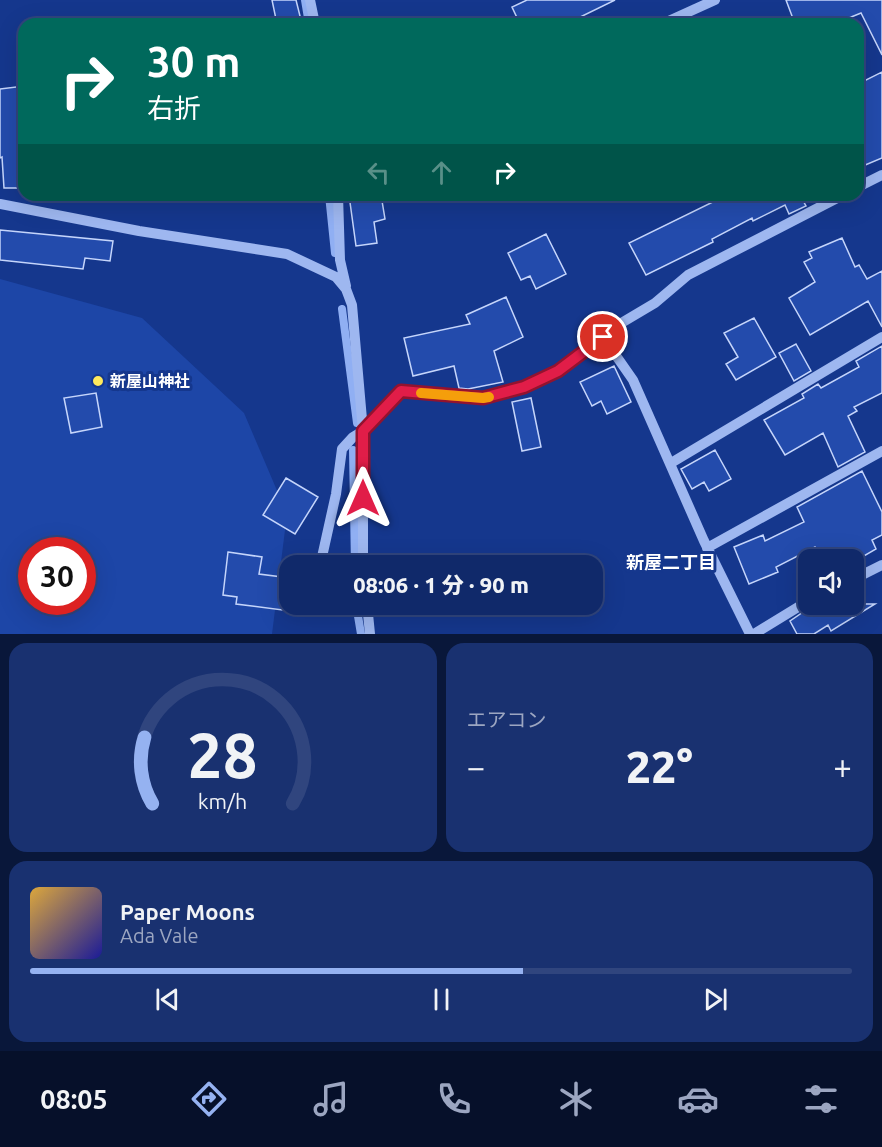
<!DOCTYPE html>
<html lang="ja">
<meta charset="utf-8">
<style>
:root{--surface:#10296a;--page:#193170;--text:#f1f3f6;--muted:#9ca6c1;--line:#30457e;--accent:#95b2f1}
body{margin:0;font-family:Ubuntu,"Noto Sans JP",sans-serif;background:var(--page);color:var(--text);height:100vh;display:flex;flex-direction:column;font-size:22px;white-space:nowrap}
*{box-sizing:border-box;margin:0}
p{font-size:20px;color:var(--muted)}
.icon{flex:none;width:33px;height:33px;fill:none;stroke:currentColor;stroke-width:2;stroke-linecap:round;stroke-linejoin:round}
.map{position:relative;height:634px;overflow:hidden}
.panel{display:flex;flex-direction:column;gap:9px;padding:9px;background:#09173a;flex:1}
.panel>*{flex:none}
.guide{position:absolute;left:18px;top:18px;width:846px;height:183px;border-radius:18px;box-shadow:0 6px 24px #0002,0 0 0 2px var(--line);background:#00695c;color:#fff;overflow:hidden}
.tools{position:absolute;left:798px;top:549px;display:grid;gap:12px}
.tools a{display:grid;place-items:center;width:66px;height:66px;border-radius:12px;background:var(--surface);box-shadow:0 6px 24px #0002,0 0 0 2px var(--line);font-size:30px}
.speed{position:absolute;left:18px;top:537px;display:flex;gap:12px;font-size:30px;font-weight:700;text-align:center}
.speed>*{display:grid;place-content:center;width:78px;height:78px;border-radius:50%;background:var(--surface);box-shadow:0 6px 24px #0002,0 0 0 2px var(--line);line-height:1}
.speed .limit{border:9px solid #d22;background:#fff;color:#111}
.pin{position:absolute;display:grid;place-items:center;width:51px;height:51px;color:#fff;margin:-26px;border:3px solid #fff;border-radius:50%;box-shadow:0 2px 6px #0007}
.me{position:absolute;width:66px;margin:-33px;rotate:0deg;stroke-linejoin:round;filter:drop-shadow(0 0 4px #0008)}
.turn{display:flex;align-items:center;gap:21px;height:126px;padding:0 30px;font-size:27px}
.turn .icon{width:78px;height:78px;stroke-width:2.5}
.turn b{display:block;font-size:42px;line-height:51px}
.lanes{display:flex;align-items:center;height:57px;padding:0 30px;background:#0003;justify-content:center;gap:30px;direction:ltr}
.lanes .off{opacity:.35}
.big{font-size:45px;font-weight:800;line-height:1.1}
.panel .tile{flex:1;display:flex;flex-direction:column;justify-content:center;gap:9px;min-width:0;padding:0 21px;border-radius:18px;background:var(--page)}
.panel .dial{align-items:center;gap:0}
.dial svg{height:156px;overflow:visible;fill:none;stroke:var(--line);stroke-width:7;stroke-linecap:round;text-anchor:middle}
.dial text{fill:var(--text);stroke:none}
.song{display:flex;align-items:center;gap:18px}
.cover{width:72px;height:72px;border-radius:9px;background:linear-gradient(135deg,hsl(40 70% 55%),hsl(240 70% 35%))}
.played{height:6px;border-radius:3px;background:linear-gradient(90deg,var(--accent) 60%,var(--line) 60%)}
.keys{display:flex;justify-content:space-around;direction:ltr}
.heat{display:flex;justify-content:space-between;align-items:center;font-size:33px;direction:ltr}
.panel .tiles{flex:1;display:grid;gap:9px;grid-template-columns:1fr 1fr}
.tile:last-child{grid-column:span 2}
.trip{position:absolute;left:279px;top:555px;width:324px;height:60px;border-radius:18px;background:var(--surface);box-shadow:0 6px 24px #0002,0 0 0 2px var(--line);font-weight:800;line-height:60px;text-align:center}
.dock{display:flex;height:96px;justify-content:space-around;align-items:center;background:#06102a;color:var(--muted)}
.dock .icon{width:42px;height:42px}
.dock .on{color:var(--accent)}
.dock b{font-size:27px;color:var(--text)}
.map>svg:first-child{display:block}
.green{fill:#1d46a7;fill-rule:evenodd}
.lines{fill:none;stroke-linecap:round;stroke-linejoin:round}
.stream{stroke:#90aff3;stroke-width:8}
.building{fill:#234bac;stroke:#c5d5fb;stroke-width:1.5}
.minor{stroke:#9eb7f0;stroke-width:10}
.route-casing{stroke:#92132f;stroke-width:15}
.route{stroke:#e11d48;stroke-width:10}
.slow{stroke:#f59e0b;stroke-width:10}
.poi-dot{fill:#ffe95d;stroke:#15378d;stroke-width:2}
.labels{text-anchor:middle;stroke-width:6;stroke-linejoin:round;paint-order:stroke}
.poi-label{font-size:16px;font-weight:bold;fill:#fff;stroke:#15378d;text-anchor:start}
.neighbourhood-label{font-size:18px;font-weight:bold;fill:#fff;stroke:#15378d}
</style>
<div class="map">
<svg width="882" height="634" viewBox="0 0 882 634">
<rect width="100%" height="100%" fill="#15378d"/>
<!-- green -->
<path class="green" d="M 0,279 L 142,318 L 244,413 L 287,514 L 272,634 L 0,634 ZM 32,550 L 82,550 L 82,602 L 32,602 Z"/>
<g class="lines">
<!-- stream -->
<path class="stream" d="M 305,0 L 309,24
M 329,195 L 335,253
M 342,309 L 357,423
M 353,450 L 355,566
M 356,604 L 361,634"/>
</g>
<!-- building -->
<path class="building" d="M 272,0 L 296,0 L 302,24 L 277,24 Z
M 527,0 L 615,0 L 566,24 L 520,24 L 512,7 Z
M 786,0 L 882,0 L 882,55 L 861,13 L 834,24 L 795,24 Z
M 882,72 L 882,158 L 858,168 L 858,84 Z
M 24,86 L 24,188 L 4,188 L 2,157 L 0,158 L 0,89 Z
M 349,195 L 381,195 L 385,219 L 374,222 L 377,243 L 356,246 Z
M 727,195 L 805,195 L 801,197 L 806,206 L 789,214 L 785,205 L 753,221 L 752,218 L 712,239 L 713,242 L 646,275 L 629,243 Z
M 0,230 L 113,241 L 110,261 L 85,258 L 83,269 L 0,260 Z
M 546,234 L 566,274 L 536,289 L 530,276 L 521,280 L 508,253 Z
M 842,238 L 855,267 L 859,265 L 867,279 L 882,271 L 882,327 L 868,301 L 810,335 L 789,298 L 815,282 L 804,262 L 812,258 L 809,252 Z
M 506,297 L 523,337 L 494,351 L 503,382 L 468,389 L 459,388 L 454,366 L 413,376 L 404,338 L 470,324 L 466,315 Z
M 754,318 L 776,357 L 736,380 L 726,364 L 738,357 L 724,333 Z
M 796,344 L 811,371 L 794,381 L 779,353 Z
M 882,346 L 882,393 L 854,407 L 857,411 L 848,416 L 865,452 L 838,467 L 823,433 L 785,455 L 764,420 L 804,398 L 802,394 L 818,384 L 821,388 L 859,367 L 856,361 Z
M 614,366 L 631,402 L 607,414 L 601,401 L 592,406 L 580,382 Z
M 96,393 L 102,427 L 71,433 L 64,398 Z
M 531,398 L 541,447 L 522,451 L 512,402 Z
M 715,450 L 731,479 L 709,491 L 704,482 L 692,489 L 681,469 Z
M 862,471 L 882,512 L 882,535 L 872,540 L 876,549 L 857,560 L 822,560 L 815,547 L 776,567 L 778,572 L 749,584 L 734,547 L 763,535 L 765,541 L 804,522 L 797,507 Z
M 286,478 L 318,497 L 295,534 L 263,515 Z
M 228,552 L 262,557 L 259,574 L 290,578 L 290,611 L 236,604 L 237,597 L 223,595 Z
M 815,604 L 875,604 L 831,631 L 828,625 L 814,634 L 797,634 L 790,621 Z"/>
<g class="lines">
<!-- minor -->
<path class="minor" d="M 310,0 L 315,24
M 662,24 L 715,0
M 858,187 L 882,175
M 338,195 L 340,260 L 346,286
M 0,204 L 139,231 L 287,254 L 336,277 L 346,289 L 352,305 L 363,431 L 363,566
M 603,337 L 633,380 L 704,541 L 750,634
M 671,463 L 882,337
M 707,548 L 882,451
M 320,566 L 336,494 L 342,449 L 353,437 L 363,431 L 401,391 L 483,398 L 524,387 L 558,371 L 623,322 L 655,303 L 688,275 L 843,195
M 854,579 L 882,565
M 367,604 L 370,634
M 754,634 L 808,601"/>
</g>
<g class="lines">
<!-- route casing -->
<g class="route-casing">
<path id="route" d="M 363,498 L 363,431 L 401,391 L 483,398 L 524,387 L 558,371 L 603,337"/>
</g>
<!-- route -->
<use href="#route" class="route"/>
<!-- slow -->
<path class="slow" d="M 421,393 L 483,398 L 489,397"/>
</g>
<!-- markers -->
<circle class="poi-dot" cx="98" cy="381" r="6"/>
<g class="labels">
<!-- poi labels -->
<g class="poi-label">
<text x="110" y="387">新屋山神社</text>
</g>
<!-- neighbourhood labels -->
<g class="neighbourhood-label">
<text x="671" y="569">新屋二丁目</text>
</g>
</g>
</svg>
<div class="tools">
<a><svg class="icon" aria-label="sound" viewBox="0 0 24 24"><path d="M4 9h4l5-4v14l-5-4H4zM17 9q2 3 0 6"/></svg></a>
</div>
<div class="speed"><div class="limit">30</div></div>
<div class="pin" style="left:603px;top:337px;background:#d93025"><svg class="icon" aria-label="arrive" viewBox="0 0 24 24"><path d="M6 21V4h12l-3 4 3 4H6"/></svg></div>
<svg class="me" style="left:363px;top:498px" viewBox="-20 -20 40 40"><path d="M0-17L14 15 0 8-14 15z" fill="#e11d48" stroke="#fff" stroke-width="4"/></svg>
<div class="trip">08:06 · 1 分 · 90 m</div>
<div class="guide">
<div class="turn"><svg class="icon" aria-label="right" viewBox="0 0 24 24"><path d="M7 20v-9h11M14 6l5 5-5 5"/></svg><div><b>30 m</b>右折</div></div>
<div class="lanes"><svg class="icon off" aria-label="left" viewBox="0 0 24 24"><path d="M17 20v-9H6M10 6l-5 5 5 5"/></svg><svg class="icon off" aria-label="ahead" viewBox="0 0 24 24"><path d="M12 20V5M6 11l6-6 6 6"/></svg><svg class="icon" aria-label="right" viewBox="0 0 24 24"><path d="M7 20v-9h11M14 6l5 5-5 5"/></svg></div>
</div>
</div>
<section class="panel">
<div class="tiles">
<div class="tile dial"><svg viewBox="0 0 100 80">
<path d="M14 69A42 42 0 1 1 86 69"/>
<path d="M14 69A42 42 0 0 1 10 35" stroke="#95b2f1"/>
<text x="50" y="56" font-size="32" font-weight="700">28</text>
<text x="50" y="72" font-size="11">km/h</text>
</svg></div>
<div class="tile"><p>エアコン</p>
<div class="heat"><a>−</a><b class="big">22°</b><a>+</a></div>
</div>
<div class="tile">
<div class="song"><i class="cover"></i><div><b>Paper Moons</b><p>Ada Vale</p></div></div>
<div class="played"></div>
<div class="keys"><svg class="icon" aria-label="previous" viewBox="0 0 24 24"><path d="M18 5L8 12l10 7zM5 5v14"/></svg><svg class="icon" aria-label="pause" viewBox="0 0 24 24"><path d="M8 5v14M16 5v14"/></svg><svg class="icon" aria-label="next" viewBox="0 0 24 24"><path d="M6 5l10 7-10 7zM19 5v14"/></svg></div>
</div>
</div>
</section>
<nav class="dock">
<b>08:05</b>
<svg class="icon on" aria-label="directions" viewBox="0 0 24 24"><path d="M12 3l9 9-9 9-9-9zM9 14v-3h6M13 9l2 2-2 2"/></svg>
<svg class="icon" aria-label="music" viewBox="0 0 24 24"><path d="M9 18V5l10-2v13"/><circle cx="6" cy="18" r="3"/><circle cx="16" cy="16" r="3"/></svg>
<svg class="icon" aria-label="phone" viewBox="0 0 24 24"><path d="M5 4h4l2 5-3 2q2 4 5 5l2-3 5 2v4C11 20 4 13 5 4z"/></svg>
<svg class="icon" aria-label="climate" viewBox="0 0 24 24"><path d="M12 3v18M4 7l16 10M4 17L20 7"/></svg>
<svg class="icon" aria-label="car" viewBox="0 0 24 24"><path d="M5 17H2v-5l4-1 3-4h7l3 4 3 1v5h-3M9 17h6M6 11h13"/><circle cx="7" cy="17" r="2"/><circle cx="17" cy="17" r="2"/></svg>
<svg class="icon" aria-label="filters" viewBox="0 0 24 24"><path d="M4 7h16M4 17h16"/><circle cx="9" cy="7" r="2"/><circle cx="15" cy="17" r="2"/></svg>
</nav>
